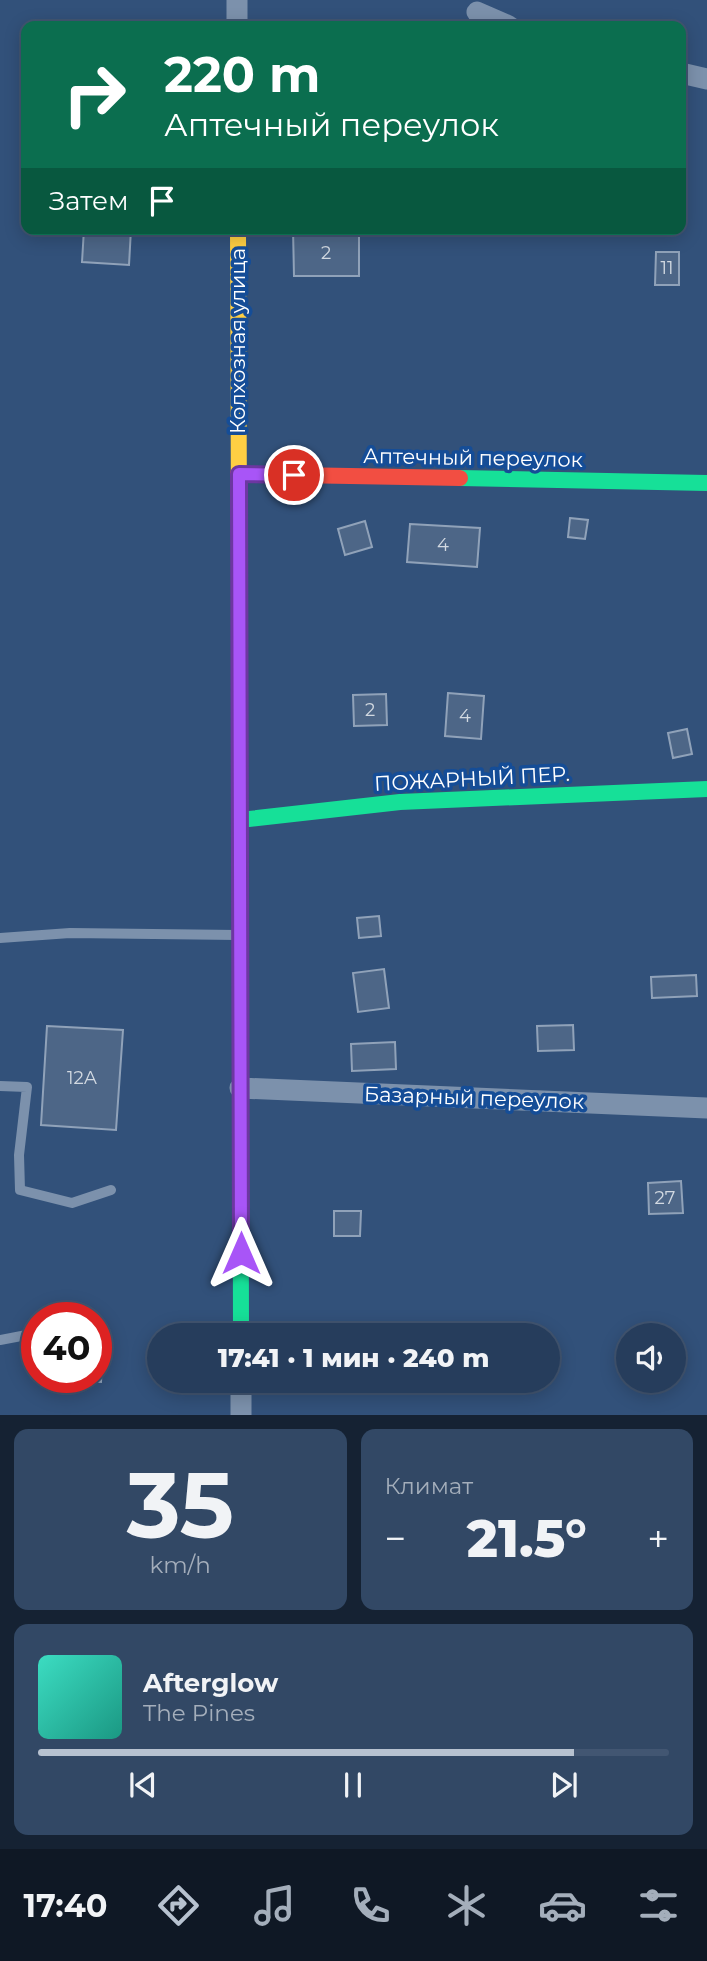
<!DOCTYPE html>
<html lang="ru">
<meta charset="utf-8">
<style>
:root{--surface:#263d5c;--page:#324865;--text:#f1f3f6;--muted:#a4aebb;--line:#425672;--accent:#b7c2d0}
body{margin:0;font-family:Montserrat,sans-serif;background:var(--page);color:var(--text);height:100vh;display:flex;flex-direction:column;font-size:26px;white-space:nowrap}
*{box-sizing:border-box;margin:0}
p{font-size:23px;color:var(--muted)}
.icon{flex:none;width:38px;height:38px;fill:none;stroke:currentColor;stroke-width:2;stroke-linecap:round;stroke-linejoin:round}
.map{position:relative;height:1415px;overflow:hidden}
.details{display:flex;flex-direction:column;gap:14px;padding:14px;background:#152233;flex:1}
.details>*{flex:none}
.top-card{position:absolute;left:21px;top:21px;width:665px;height:214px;border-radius:14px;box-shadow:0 4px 18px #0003,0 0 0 2px var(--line);background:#0b6e4f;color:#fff;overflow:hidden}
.controls{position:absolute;left:616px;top:1323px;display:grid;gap:14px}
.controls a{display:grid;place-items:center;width:70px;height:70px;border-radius:50%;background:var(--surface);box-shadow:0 4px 18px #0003,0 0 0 2px var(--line);font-size:35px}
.speed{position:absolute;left:21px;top:1302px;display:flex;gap:14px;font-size:35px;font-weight:700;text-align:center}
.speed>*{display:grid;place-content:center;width:91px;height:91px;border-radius:50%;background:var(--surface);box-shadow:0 4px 18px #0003,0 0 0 2px var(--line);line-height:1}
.speed .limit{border:10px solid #d22;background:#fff;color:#111}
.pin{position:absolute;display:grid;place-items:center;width:60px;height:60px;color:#fff;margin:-30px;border:4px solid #fff;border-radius:50%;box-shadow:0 2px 7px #0007}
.me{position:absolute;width:77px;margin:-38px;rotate:0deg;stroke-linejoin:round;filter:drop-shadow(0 0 5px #0008)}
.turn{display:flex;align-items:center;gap:24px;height:147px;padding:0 28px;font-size:32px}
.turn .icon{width:91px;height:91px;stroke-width:2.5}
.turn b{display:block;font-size:49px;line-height:60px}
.then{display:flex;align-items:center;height:66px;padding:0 28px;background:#0003;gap:14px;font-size:26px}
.big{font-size:52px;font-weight:800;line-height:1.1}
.details .card{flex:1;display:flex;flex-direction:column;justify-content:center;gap:10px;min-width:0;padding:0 24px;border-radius:14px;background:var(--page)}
.details .dial{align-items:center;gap:0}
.dial b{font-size:91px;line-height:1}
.song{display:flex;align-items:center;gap:21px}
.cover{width:84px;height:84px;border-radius:10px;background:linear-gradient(135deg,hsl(170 70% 55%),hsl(170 70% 35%))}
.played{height:7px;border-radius:4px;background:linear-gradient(90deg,var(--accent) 85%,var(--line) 85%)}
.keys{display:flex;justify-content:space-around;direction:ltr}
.heat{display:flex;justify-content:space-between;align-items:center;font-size:38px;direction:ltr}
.details .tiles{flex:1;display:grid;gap:14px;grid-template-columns:1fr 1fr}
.card:last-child{grid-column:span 2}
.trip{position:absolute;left:147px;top:1323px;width:413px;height:70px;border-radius:35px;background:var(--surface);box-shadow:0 4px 18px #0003,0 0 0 2px var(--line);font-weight:800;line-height:70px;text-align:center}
.menu{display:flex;height:112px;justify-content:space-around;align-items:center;background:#0f1825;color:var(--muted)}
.menu .icon{width:49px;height:49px}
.menu .current{color:var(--accent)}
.menu b{font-size:32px;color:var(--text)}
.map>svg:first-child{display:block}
.building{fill:#4d6687;stroke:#90a2b9;stroke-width:2}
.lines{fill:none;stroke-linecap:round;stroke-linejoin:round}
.lane{stroke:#7c91ac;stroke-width:10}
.street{stroke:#7c91ac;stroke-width:21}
.fast{stroke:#16e098;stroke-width:16}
.slow{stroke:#ffcf43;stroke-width:16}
.jam{stroke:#f24e42;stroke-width:16}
.route-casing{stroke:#6d37a1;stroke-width:18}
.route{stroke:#a855f7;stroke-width:12}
.labels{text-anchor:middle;stroke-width:7;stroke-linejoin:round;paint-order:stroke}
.number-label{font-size:18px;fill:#d2d9e1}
.street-label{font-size:21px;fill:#fff;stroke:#154d97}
</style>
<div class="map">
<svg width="707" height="1415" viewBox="0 0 707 1415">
<rect width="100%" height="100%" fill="#32517a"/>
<!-- building -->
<path class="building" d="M 84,229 L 131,229 L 129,265 L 82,262 Z
M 293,229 L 359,229 L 359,276 L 294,276 Z
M 656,252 L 679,252 L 679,285 L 655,285 Z
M 570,518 L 588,520 L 585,539 L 568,537 Z
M 365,521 L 372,547 L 345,555 L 338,529 Z
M 410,524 L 480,528 L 477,567 L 407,562 Z
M 448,693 L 484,696 L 481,739 L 445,736 Z
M 386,694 L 387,725 L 354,726 L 353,695 Z
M 687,729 L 692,754 L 673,758 L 668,733 Z
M 379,916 L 381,936 L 359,938 L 357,918 Z
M 384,969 L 389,1008 L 358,1012 L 353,973 Z
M 696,975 L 697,996 L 652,998 L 651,977 Z
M 573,1025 L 574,1050 L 538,1051 L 537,1026 Z
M 47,1026 L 123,1030 L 116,1130 L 41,1125 Z
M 395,1042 L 396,1069 L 352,1071 L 351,1044 Z
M 681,1181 L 683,1213 L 649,1214 L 648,1183 Z
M 334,1211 L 361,1211 L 360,1236 L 334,1236 Z
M 96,1350 L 103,1350 L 101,1382 L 50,1378 L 96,1377 Z"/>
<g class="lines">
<!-- lane -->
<path class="lane" d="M 0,938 L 70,933 L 237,935
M 0,1086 L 27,1087 L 19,1155 L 20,1190 L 72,1203 L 111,1190
M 0,1340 L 37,1333"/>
<!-- street -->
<path class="street" d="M 237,0 L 237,26
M 477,12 L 509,26
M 681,73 L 707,79
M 240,1088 L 707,1108
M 241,1381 L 241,1415"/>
<!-- fast -->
<path class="fast" d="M 460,478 L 707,483
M 240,820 L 400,802 L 707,789
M 240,824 L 241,1335"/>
<!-- slow -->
<path class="slow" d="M 238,229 L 240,824"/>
<!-- jam -->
<path class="jam" d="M 238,474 L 460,478"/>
</g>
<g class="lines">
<!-- route casing -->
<g class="route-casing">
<path id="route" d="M 241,1253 L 239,474 L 294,475"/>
</g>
<!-- route -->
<use href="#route" class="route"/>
</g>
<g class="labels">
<!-- number labels -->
<g class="number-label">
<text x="326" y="259">2</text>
<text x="667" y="274">11</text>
<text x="443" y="551">4</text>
<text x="370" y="716">2</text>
<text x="465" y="722">4</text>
<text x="82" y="1084">12А</text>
<text x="665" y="1204">27</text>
</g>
<!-- street labels -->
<g class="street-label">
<text transform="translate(238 341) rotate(-90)" y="7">Колхозная улица</text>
<text transform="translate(473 458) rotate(1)" y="7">Аптечный переулок</text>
<text transform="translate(472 779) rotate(-3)" y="7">ПОЖАРНЫЙ ПЕР.</text>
<text transform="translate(474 1098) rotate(2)" y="7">Базарный переулок</text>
</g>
</g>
</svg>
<div class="controls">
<a><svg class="icon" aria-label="sound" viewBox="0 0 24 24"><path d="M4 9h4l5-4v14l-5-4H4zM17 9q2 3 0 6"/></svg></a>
</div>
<div class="speed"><div class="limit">40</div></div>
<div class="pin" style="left:294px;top:475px;background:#d93025"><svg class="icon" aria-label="arrive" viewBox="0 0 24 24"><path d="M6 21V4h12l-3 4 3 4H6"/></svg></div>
<svg class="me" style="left:241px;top:1253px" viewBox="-20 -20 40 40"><path d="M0-17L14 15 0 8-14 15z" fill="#a855f7" stroke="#fff" stroke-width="4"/></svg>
<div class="trip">17:41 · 1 мин · 240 m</div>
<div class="top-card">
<div class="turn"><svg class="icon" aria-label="right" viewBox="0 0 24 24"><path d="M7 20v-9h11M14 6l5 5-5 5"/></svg><div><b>220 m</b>Аптечный переулок</div></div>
<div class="then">Затем<svg class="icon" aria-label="arrive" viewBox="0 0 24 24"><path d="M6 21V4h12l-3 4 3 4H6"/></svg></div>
</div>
</div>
<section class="details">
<div class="tiles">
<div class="card dial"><b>35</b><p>km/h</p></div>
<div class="card"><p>Климат</p>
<div class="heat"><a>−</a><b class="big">21.5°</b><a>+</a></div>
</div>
<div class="card">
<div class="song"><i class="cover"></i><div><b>Afterglow</b><p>The Pines</p></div></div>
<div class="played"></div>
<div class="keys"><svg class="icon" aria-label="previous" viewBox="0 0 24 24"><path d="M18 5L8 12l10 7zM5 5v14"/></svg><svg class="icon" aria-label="pause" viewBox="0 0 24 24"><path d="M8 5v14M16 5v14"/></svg><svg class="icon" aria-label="next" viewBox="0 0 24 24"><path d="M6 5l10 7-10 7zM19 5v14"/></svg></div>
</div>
</div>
</section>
<nav class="menu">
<b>17:40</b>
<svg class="icon current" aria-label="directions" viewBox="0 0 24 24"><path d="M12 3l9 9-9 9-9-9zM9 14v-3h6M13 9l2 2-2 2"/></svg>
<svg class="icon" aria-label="music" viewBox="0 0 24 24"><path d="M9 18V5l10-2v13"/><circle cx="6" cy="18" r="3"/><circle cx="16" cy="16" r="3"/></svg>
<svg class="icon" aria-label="phone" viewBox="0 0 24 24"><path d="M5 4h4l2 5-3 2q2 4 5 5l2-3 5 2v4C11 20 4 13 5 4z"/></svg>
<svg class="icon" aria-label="climate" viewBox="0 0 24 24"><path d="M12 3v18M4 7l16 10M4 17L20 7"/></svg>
<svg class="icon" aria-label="car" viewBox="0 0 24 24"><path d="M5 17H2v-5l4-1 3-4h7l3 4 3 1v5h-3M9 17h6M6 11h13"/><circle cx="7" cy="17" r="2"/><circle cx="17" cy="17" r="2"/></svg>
<svg class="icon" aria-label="filters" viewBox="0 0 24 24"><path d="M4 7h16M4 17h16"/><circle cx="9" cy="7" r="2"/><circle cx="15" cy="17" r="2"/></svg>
</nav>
